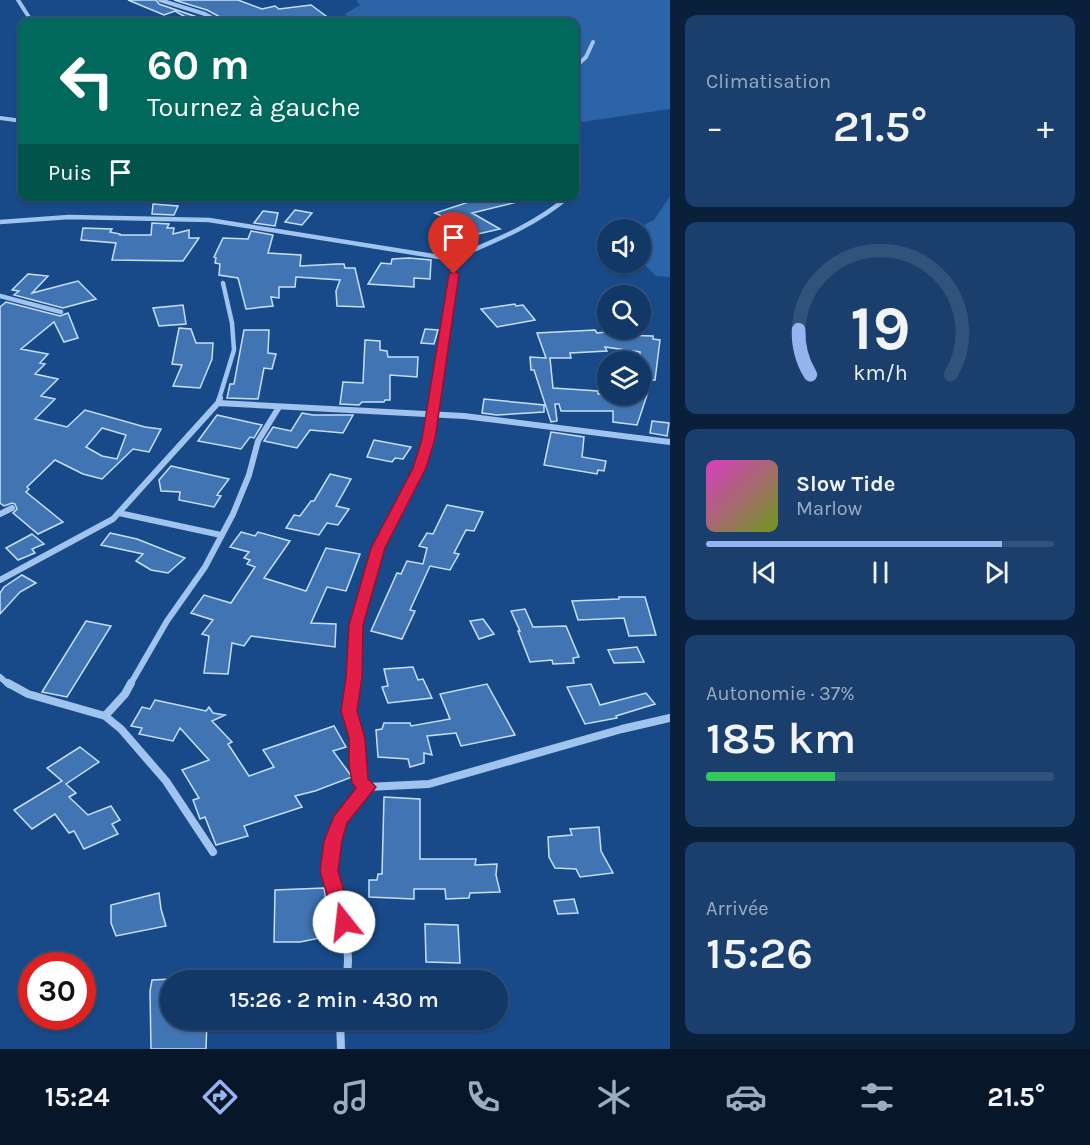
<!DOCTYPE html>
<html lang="fr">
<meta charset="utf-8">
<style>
:root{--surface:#123867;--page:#1b3f6d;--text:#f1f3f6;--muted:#9cacc0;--line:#31527b;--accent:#95b2f1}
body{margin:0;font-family:Karla,sans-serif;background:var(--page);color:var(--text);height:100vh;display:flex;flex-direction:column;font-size:22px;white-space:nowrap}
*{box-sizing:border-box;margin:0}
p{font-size:20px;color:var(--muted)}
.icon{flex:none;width:33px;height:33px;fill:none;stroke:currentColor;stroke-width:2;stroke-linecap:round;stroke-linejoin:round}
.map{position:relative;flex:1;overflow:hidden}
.side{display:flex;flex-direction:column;gap:15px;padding:15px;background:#0a1f39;width:420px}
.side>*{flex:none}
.top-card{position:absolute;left:18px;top:18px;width:561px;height:183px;border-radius:12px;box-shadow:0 2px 4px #0004,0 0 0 2px var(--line);background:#00695c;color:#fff;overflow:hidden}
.fabs{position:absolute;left:597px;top:219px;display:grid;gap:12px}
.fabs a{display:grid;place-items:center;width:54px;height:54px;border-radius:50%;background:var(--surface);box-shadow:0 2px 4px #0004,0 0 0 2px var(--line);font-size:30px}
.speed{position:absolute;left:18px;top:952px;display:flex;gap:12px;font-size:30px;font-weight:700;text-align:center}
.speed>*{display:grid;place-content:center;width:78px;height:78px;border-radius:50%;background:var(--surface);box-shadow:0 2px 4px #0004,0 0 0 2px var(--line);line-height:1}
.speed .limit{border:9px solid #d22;background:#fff;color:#111}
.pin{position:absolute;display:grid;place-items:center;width:51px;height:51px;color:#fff;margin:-62px -26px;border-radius:50% 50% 50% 0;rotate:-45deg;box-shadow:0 0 6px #0007}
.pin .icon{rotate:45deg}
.me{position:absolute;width:66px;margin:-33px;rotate:344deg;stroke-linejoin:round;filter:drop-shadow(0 0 4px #0008)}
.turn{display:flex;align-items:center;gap:21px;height:126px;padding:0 30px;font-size:27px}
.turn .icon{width:78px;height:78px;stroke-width:2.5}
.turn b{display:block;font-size:42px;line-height:51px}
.then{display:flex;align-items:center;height:57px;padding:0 30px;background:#0003;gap:12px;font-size:22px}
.big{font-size:45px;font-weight:600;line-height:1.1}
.side .widget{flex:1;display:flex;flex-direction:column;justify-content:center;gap:9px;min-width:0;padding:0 21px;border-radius:12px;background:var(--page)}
.side .dial{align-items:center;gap:0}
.dial svg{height:156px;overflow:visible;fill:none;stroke:var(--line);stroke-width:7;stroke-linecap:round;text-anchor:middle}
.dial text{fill:var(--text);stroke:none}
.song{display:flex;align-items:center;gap:18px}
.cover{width:72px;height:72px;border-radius:9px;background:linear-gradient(135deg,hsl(310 70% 55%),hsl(80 70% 35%))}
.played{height:6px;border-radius:3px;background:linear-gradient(90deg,var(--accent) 85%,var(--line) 85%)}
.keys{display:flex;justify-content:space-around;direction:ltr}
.heat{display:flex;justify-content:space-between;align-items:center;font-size:33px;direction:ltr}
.charge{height:9px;border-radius:4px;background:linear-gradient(90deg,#34c759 37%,var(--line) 0)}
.trip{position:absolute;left:160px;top:970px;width:348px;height:60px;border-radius:30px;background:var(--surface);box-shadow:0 2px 4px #0004,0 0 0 2px var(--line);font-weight:600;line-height:60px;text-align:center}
.tab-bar{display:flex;height:96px;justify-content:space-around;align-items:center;background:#071629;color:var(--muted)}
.tab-bar .icon{width:42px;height:42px}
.tab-bar .selected{color:var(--accent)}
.tab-bar b{font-size:27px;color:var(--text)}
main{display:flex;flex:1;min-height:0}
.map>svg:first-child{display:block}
.green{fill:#2b64a7}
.building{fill:#4074b2;stroke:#c6defa;stroke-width:1.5;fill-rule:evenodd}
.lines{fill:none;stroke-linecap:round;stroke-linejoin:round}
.minor-far3{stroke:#a0c4ed;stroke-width:4}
.minor-far2{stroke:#a0c4ed;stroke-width:4.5}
.minor-far1{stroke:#a0c4ed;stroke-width:6}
.minor{stroke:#a0c4ed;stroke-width:8}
.route{fill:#e11d48;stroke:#92132f;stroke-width:1.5}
</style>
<main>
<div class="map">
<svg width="670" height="1049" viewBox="0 0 670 1049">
<rect width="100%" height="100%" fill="#184a89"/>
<!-- green -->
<path class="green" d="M 356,0 L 670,0 L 670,109 L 575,123 L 574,22 L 353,22 L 345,14 L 360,5 Z
M 670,196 L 670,277 L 656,276 L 641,261 L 640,230 L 636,229 L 654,220 Z"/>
<!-- building -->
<path class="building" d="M 128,0 L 156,0 L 159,4 L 212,22 L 194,22 L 175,11 L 164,15 Z
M 174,0 L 238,0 L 262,9 L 275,6 L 279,9 L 311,5 L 330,19 L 310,22 L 224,22 L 222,18 L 207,10 Z
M 487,196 L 520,196 L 521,201 L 472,213 L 500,229 L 451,240 L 431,235 L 448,219 L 435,213 Z
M 153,204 L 178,206 L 174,215 L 152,214 Z
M 295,210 L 312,213 L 302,225 L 285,222 Z
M 263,211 L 278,213 L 275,226 L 254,223 Z
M 152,223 L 169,224 L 167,228 L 174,228 L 173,234 L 189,230 L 189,238 L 199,238 L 183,261 L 112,260 L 116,243 L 81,240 L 83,228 L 112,229 L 110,232 L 120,234 L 120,235 L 151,235 Z
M 251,231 L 273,235 L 268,253 L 301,255 L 300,266 L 337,264 L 344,264 L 345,268 L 355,268 L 364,307 L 337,306 L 336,291 L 340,280 L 296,277 L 295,287 L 279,287 L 279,298 L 271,297 L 273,306 L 246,309 L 238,278 L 219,275 L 220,264 L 215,263 L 216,258 L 214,257 L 223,238 L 248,239 Z
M 409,258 L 431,260 L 430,279 L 414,278 L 414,287 L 368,284 L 381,263 L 391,264 L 392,259 Z
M 28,274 L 48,276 L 32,293 L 78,281 L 96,299 L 63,308 L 14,295 L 19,291 L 12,290 Z
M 6,302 L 60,316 L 68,313 L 78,338 L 64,342 L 54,322 L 21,349 L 48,354 L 40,363 L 45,364 L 35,374 L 58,379 L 41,396 L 55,399 L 35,419 L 67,427 L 85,410 L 145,427 L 161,429 L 149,452 L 133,449 L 102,479 L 83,474 L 55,460 L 27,487 L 29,489 L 26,492 L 63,522 L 38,534 L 13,513 L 17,509 L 15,504 L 12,503 L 4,506 L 0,503 L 0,307 ZM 102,428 L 126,435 L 117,459 L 102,456 L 86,447 Z
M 515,304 L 516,306 L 523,305 L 535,320 L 497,327 L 481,309 Z
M 183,305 L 186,324 L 159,326 L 153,308 Z
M 179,328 L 191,329 L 196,343 L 213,343 L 212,359 L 200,388 L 173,386 L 182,365 L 172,364 Z
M 425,329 L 438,330 L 434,344 L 421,343 Z
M 244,330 L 269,330 L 268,353 L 276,354 L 272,369 L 264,368 L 258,399 L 227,398 L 230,384 L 234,384 Z
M 595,330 L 597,333 L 617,331 L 619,335 L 653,336 L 653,339 L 660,340 L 655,380 L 652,380 L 637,425 L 613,422 L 613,411 L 561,411 L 559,404 L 555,404 L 557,421 L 551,422 L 534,370 L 531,370 L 530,357 L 546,358 L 537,333 ZM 605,347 L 640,352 L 640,394 L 598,394 L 598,391 L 553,388 L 550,358 L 571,358 L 570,353 L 607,351 Z
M 365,340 L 380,341 L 380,350 L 387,351 L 388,357 L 418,357 L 417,377 L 390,375 L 390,400 L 385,400 L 384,402 L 362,402 L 359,405 L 340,404 L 343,382 L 363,383 Z
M 484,399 L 544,405 L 544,412 L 497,415 L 482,413 Z
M 302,413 L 313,415 L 353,415 L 343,433 L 310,430 L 297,448 L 264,441 L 273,427 L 291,431 Z
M 217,415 L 262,425 L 254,438 L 250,437 L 241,449 L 198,441 Z
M 652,421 L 669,423 L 667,436 L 650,433 Z
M 551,432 L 584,437 L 582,457 L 606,461 L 604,471 L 598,470 L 597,474 L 544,465 Z
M 374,440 L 411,447 L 403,459 L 395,458 L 392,462 L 367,457 Z
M 171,466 L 229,479 L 217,495 L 221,496 L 214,507 L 179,500 L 180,492 L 161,491 L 159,480 Z
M 330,474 L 351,479 L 336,506 L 349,509 L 338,525 L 327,523 L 319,535 L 286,528 L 294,515 L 300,516 L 311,501 L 314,501 Z
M 447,505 L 483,512 L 474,531 L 466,530 L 454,553 L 459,554 L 450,570 L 430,566 L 410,610 L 415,611 L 402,639 L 371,631 L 397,573 L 401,574 L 407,561 L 423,564 L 427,548 L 419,546 L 427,533 L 433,534 Z
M 241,532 L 255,536 L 258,532 L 290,541 L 264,578 L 306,591 L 326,548 L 360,554 L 346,591 L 327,587 L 311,623 L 336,624 L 335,647 L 251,636 L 244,646 L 232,643 L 228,674 L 204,673 L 209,636 L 202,634 L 213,620 L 191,613 L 204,595 L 231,603 L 255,567 L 247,564 L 250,560 L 244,558 L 249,552 L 230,547 Z
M 110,533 L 137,539 L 185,558 L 168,573 L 151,570 L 136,561 L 143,554 L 101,545 Z
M 32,534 L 44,544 L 32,549 L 35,553 L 18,560 L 6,548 Z
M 22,575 L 36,583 L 20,592 L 0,614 L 0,593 L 4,587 Z
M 619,597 L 645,597 L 656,635 L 629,636 L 624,618 L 578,620 L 572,601 L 619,599 Z
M 525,609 L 533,627 L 566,626 L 579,657 L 573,658 L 574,663 L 553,664 L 552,660 L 530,662 L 518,631 L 520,631 L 511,611 Z
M 483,619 L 494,634 L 479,639 L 470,621 Z
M 86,621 L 111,626 L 67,697 L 42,692 Z
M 637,647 L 644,662 L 614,663 L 608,650 Z
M 413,667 L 418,680 L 423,679 L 432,698 L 388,703 L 382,687 L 388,686 L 384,669 Z
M 487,684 L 515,735 L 461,746 L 456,733 L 427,736 L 432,755 L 424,753 L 424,763 L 410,767 L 408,759 L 378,757 L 376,730 L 382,729 L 384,723 L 410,723 L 411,726 L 450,719 L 440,694 Z
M 591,684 L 600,705 L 646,693 L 655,704 L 616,716 L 617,718 L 585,724 L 567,687 Z
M 155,700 L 206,711 L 209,707 L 213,713 L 225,715 L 212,721 L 232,742 L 228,744 L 249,776 L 274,767 L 263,750 L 334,726 L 346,747 L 333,751 L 352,777 L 315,791 L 295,796 L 302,807 L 244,826 L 248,836 L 216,845 L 205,817 L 200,819 L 193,800 L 199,798 L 182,770 L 209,760 L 180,728 L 173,741 L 139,734 L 142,728 L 131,726 L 142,707 L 150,709 Z
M 80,747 L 99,762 L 66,784 L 76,793 L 69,797 L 88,815 L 111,806 L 120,820 L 112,824 L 118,834 L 84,849 L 74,831 L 69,833 L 55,814 L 32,829 L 14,810 L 62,781 L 47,768 Z
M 384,797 L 420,799 L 420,859 L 476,859 L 475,865 L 497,864 L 496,875 L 500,892 L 470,893 L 469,898 L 446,899 L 445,889 L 414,889 L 414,899 L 369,897 L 369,880 L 377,880 L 378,874 L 382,874 Z
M 599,827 L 601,851 L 613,873 L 580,877 L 576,869 L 555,868 L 549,857 L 548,837 L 572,835 L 570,829 Z
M 324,888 L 327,907 L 321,908 L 330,936 L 300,942 L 274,942 L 275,890 Z
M 159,893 L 161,909 L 166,926 L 116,936 L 111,923 L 111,905 Z
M 574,899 L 578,913 L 558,914 L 554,901 Z
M 425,924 L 458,925 L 460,963 L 426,962 Z
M 171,979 L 171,1020 L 207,1020 L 206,1049 L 151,1049 L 150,991 L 152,980 Z"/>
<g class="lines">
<!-- minor-far3 -->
<path class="minor-far3" d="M 18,0 L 32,22
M 160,0 L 205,14 L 220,22
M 574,68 L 586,57 L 593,42
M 0,118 L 22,121
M 574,170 L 575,176"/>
<!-- minor-far2 -->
<path class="minor-far2" d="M 574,189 L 578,185 L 575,174
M 0,222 L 69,217 L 209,220 L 452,259 L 454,274 L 435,399
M 452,259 C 492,242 536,225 569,196
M 0,296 L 61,312
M 219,399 L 234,350 L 232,323 L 223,283"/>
<!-- minor-far1 -->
<path class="minor-far1" d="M 218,403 L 464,416 L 670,442
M 119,513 L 221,535
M 0,514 L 12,508
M 0,580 L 113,519 L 218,403 L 220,398
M 0,677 L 9,685
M 130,685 L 167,621 L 205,567 L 233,514 L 249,475 L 258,441 L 279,407
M 353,685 L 356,625 L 378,547 L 419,468 L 429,439 L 435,398"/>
<!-- minor -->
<path class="minor" d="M 8,683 L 28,694 L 105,716 L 121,729 L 166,781 L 213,852
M 353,683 L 349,711 L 357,738 L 360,783 L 367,787 L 429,784 L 622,729 L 670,718
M 105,716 L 125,694 L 131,683
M 346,981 C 354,939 336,912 330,873 C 327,858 333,837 339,824 C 345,811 358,798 367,787
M 340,1020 L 341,1049"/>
</g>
<!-- route -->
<path class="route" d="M 454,271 L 459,274 L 435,439 L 426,468 L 385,548 L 363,625 L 362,677 L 357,711 L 365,738 L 368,779 L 376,787 L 347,823 L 342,841 L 338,871 L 353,922 L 350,927 L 344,929 L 337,927 L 335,922 L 320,871 L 324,841 L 334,816 L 356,788 L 352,783 L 349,764 L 349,738 L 341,711 L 346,677 L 349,625 L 371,548 L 413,468 L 422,439 L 449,274 Z"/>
</svg>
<div class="fabs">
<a><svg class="icon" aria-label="sound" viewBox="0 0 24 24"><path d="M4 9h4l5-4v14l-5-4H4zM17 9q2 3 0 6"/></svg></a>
<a><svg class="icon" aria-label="search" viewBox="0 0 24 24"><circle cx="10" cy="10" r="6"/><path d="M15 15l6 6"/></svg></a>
<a><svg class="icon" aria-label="layers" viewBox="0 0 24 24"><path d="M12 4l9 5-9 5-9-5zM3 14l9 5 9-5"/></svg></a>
</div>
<div class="speed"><div class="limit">30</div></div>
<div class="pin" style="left:454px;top:274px;background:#d93025"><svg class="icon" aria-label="arrive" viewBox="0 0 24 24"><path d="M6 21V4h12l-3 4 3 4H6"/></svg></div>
<svg class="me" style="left:344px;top:922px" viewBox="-20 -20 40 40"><circle r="19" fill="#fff"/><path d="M0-13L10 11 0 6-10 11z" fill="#e11d48"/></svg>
<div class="trip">15:26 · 2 min · 430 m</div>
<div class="top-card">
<div class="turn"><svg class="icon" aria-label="left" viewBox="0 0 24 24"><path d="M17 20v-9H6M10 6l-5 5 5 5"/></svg><div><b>60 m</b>Tournez à gauche</div></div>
<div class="then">Puis<svg class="icon" aria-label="arrive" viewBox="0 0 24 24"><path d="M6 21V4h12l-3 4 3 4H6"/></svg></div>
</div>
</div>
<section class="side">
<div class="widget"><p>Climatisation</p>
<div class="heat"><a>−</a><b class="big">21.5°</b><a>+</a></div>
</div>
<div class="widget dial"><svg viewBox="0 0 100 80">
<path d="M14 69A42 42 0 1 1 86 69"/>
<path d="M14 69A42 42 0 0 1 8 46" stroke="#95b2f1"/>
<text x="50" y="56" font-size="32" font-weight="700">19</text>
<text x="50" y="72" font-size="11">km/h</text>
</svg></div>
<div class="widget">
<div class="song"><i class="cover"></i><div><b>Slow Tide</b><p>Marlow</p></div></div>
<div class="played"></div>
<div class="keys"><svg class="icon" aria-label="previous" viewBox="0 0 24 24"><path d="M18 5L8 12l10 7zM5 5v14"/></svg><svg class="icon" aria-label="pause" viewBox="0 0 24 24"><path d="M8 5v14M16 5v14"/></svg><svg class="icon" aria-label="next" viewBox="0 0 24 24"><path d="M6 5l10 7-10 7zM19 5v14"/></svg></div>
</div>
<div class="widget"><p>Autonomie · 37%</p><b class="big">185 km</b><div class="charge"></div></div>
<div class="widget"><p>Arrivée</p><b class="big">15:26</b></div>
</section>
</main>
<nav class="tab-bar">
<b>15:24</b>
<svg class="icon selected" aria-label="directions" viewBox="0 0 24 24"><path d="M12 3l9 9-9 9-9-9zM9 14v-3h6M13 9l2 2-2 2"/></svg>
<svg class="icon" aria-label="music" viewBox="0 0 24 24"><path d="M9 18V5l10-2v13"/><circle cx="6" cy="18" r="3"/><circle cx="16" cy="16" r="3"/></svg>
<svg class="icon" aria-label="phone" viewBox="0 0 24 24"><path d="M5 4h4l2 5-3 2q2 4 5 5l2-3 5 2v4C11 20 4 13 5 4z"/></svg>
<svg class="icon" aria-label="climate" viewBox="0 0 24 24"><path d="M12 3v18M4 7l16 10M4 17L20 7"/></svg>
<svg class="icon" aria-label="car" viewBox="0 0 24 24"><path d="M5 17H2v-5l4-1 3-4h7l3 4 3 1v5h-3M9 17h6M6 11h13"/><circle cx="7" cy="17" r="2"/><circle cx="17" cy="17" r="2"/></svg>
<svg class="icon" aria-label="filters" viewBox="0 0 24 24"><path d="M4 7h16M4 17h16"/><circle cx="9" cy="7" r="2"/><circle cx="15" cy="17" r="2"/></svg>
<b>21.5°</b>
</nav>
